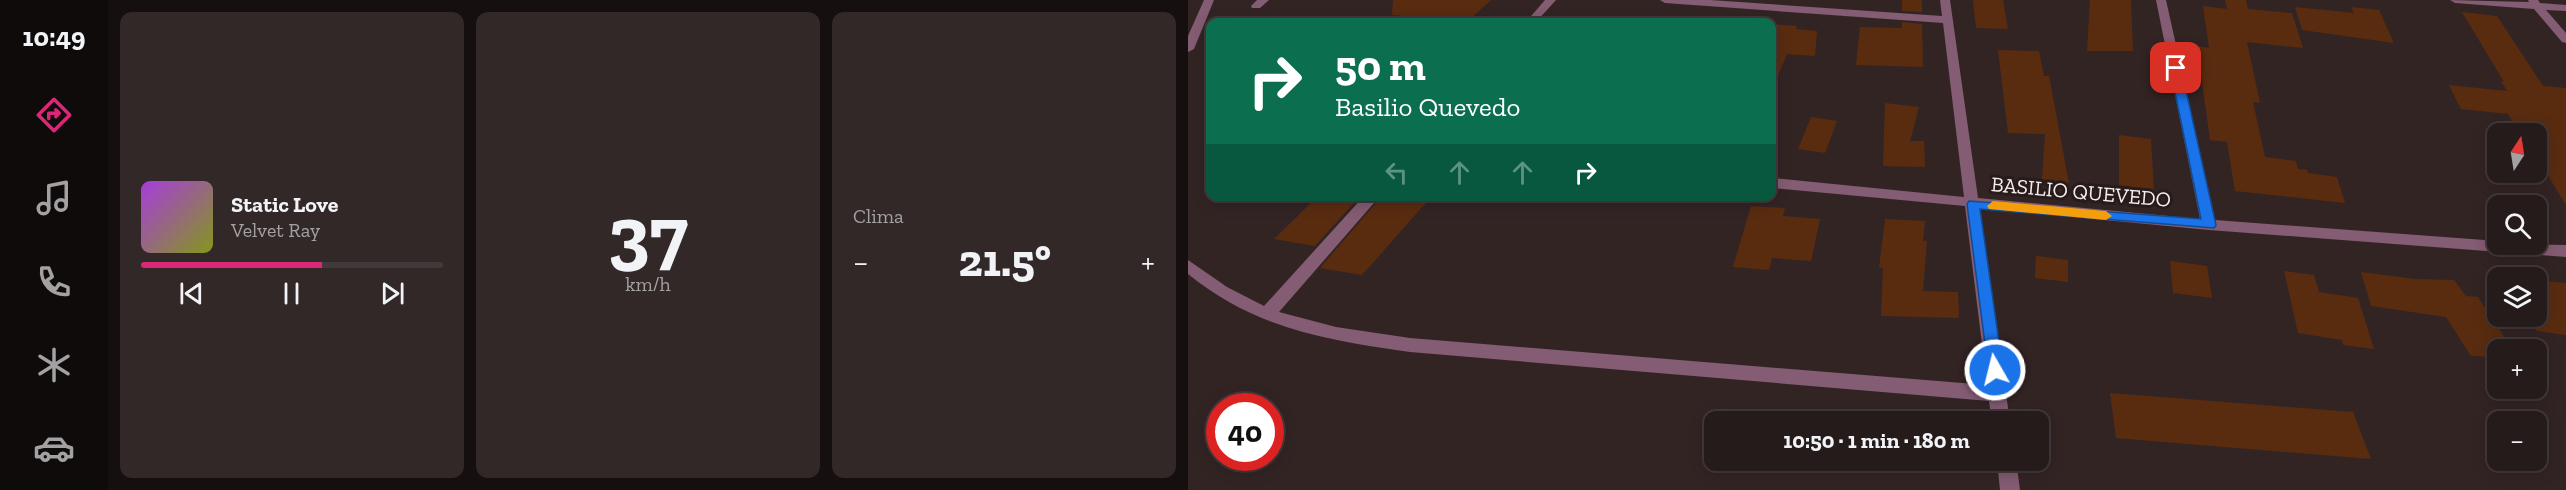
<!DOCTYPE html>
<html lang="es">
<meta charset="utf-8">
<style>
:root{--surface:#261b1b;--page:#322828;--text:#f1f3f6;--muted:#a4a1a3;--line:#42393a;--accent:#db2777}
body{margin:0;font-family:"Zilla Slab",serif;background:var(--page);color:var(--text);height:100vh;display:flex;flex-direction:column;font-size:22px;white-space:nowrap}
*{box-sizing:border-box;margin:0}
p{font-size:20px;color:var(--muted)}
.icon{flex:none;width:33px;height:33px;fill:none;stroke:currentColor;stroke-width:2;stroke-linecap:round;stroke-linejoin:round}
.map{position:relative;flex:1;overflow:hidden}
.details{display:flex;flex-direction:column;gap:12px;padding:12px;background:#150f0f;width:1080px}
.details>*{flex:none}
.hud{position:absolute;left:18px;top:18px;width:570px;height:183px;border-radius:12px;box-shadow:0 3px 15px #0003,0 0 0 2px var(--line);background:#0b6e4f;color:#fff;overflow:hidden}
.needle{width:39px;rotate:12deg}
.fabs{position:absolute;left:1299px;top:123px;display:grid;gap:12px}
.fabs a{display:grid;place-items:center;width:60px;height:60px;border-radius:12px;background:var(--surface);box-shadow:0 3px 15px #0003,0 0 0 2px var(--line);font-size:30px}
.speed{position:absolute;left:18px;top:393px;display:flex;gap:12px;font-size:30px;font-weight:700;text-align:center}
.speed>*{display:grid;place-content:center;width:78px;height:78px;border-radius:50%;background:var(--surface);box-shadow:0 3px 15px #0003,0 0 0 2px var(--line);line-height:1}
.speed .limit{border:9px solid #d22;background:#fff;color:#111}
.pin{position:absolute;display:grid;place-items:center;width:51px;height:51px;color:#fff;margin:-26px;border-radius:12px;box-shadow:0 3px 9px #0006}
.me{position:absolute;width:66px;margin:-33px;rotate:352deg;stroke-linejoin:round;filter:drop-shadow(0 0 4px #0008)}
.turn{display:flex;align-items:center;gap:21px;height:126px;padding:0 30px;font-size:27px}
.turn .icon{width:78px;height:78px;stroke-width:2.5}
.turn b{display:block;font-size:42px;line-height:51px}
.lanes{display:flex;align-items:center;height:57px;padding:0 30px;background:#0003;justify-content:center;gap:30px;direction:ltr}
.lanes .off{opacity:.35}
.big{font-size:45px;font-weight:700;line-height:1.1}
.details .card{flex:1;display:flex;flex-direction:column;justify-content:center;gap:9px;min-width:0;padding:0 21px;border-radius:12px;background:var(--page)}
.details .dial{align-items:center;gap:0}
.dial b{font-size:78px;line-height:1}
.song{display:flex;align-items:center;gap:18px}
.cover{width:72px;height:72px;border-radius:9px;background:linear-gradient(135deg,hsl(280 70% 55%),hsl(70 70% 35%))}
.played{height:6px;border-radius:3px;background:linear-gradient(90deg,var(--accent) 60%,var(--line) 60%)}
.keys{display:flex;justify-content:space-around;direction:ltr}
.heat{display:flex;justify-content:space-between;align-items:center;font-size:33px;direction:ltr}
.details .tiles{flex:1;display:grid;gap:12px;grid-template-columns:repeat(3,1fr)}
.trip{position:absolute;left:516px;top:411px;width:345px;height:60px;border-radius:12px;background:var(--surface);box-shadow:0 3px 15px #0003,0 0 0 2px var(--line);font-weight:700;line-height:60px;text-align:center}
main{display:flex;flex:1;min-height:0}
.dock{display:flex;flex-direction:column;width:108px;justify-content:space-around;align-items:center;background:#0f0b0b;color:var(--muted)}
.dock .icon{width:42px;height:42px}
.dock .current{color:var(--accent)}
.dock b{font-size:27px;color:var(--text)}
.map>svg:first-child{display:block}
.building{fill:#592c10}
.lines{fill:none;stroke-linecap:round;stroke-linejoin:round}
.minor{fill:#845c73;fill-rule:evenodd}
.route{fill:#1a73e8;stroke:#114b97;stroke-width:1.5}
.slow{fill:#f59e0b}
.labels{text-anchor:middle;stroke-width:6;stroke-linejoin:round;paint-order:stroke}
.street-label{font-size:21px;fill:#f7eded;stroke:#281b1b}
</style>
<main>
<nav class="dock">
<b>10:49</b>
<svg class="icon current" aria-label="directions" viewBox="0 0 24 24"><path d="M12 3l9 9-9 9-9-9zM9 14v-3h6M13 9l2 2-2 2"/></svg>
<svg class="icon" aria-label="music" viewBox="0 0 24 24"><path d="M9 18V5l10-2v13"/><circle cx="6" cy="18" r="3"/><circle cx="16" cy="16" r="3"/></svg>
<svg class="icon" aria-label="phone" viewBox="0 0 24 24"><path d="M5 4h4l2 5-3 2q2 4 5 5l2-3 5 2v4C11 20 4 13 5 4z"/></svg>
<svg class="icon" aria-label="climate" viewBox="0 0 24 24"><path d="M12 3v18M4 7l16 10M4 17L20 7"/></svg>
<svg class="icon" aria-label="car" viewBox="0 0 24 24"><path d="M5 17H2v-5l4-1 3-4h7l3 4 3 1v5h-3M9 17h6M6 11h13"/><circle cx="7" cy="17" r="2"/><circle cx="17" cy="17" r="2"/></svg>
</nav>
<section class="details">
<div class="tiles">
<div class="card">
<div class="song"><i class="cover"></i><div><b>Static Love</b><p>Velvet Ray</p></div></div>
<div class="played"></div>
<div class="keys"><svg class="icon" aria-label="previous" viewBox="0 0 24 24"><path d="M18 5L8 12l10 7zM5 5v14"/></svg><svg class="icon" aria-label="pause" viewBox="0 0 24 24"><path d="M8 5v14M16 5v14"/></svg><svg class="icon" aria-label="next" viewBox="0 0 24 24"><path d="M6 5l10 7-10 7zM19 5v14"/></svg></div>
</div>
<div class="card dial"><b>37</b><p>km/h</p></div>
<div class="card"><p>Clima</p>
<div class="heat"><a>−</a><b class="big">21.5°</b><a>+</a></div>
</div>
</div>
</section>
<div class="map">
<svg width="1378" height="490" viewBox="0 0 1378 490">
<rect width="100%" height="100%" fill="#332424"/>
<!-- building -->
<path class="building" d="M 205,0 L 303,0 L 279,22 L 204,15 Z
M 714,0 L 734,0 L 734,12 L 714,11 Z
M 785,0 L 815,0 L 820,29 L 788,28 Z
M 902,0 L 943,0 L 945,51 L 899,51 Z
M 1037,0 L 1058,0 L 1060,9 L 1104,13 L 1115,48 L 1059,42 L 1072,103 L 1065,102 L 1077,157 L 1108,161 L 1110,169 L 1119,170 L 1120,173 L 1149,177 L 1157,203 L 1047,191 L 1039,142 L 1022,140 L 1009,46 L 1021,48 L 1015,6 L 1039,9 Z
M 1107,7 L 1166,13 L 1163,7 L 1191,10 L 1206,43 L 1114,30 Z
M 1274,12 L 1309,16 L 1355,86 L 1378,88 L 1378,205 L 1348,156 L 1348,134 L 1331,134 L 1320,114 L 1273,109 L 1261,85 L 1319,91 L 1313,81 L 1316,82 Z
M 714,22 L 734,24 L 735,67 L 668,65 L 672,27 L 714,28 Z
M 584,24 L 609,26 L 608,29 L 629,31 L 627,56 L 599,54 L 585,88 Z
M 810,50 L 851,51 L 856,76 L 861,76 L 881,183 L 854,179 L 857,134 L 820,133 Z
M 697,103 L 731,107 L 722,141 L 736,141 L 737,167 L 695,166 Z
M 623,117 L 649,121 L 637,153 L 610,149 Z
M 931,135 L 963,139 L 966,190 L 931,185 Z
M 130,196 L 172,196 L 127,246 L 86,239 Z
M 194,196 L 244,196 L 174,275 L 132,268 Z
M 563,206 L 597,208 L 595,216 L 632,219 L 623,261 L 584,258 L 581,270 L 545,267 Z
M 697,219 L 737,221 L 735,241 L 739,241 L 735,291 L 770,292 L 771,318 L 693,316 L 695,268 L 691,268 Z
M 848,256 L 880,260 L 880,282 L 847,278 Z
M 982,261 L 1019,266 L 1024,298 L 985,293 Z
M 1096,271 L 1126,275 L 1131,292 L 1170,298 L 1186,349 L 1155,345 L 1154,340 L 1110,333 Z
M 1173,272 L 1227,279 L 1266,280 L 1278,296 L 1290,297 L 1325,350 L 1310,350 L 1310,357 L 1283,356 L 1258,317 L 1183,306 Z
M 1348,280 L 1378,283 L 1378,335 L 1348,331 Z
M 922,393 L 1165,412 L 1183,459 L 928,438 Z"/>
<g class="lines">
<!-- minor -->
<path class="minor" d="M 16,0 L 26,0 L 6,49 L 0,52 L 0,36 Z
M 69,0 L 81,0 L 72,8 L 64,8 L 63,6 Z
M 357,0 L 368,0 L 348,22 L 338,22 Z
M 472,0 L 522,0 L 754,16 L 752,0 L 762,0 L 790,198 L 1012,219 L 968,0 L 978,0 L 1027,220 L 1310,241 L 1310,244 L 1378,245 L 1378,257 L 1021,230 L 792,208 L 822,422 L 804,422 L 801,401 L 222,352 C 138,340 68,329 0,274 L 0,260 L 39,287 L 76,306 L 176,196 L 192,196 L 91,312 L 148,327 L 222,338 L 799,385 L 777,206 L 584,188 L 584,178 L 776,197 L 755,23 L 477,3 Z
M 1262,0 L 1341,2 L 1340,0 L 1350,0 L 1352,3 L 1378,5 L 1378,11 L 1358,10 L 1378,33 L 1378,43 L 1374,42 L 1346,9 L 1267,3 Z
M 809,460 L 828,460 L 832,490 L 812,490 Z"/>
</g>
<!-- route -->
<path class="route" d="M 988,64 L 993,68 L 1028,225 L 1026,228 L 792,209 L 815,370 L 813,375 L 807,377 L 801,375 L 779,204 L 781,201 L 1013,219 L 982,68 Z"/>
<!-- slow -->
<path class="slow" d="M 805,201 L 918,211 L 924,216 L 918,220 L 801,209 L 799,206 Z"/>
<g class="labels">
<!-- street labels -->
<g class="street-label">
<text transform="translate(893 192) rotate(5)" y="7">BASILIO QUEVEDO</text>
</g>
</g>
</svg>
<div class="fabs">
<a><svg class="needle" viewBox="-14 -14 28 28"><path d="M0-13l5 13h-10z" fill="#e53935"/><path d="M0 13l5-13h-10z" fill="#a4a1a3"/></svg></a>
<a><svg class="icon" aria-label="search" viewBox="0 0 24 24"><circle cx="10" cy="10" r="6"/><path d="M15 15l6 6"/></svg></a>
<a><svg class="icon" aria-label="layers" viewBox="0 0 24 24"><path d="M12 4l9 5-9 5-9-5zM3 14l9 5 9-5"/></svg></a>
<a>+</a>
<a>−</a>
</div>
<div class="speed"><div class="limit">40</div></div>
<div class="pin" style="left:988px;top:68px;background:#d93025"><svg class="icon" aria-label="arrive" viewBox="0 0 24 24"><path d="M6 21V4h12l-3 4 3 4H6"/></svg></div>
<svg class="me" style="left:807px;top:370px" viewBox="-20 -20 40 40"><circle r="17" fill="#1a73e8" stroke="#fff" stroke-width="3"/><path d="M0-11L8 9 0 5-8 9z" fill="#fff"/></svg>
<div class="trip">10:50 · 1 min · 180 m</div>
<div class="hud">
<div class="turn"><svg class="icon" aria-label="right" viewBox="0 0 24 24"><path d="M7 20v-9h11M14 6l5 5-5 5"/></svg><div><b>50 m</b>Basilio Quevedo</div></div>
<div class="lanes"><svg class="icon off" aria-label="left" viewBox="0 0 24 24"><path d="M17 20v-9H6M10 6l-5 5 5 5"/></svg><svg class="icon off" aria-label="ahead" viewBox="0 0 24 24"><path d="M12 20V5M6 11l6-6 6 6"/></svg><svg class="icon off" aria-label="ahead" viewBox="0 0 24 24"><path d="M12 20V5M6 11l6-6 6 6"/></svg><svg class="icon" aria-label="right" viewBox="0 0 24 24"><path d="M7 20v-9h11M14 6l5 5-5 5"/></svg></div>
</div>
</div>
</main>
